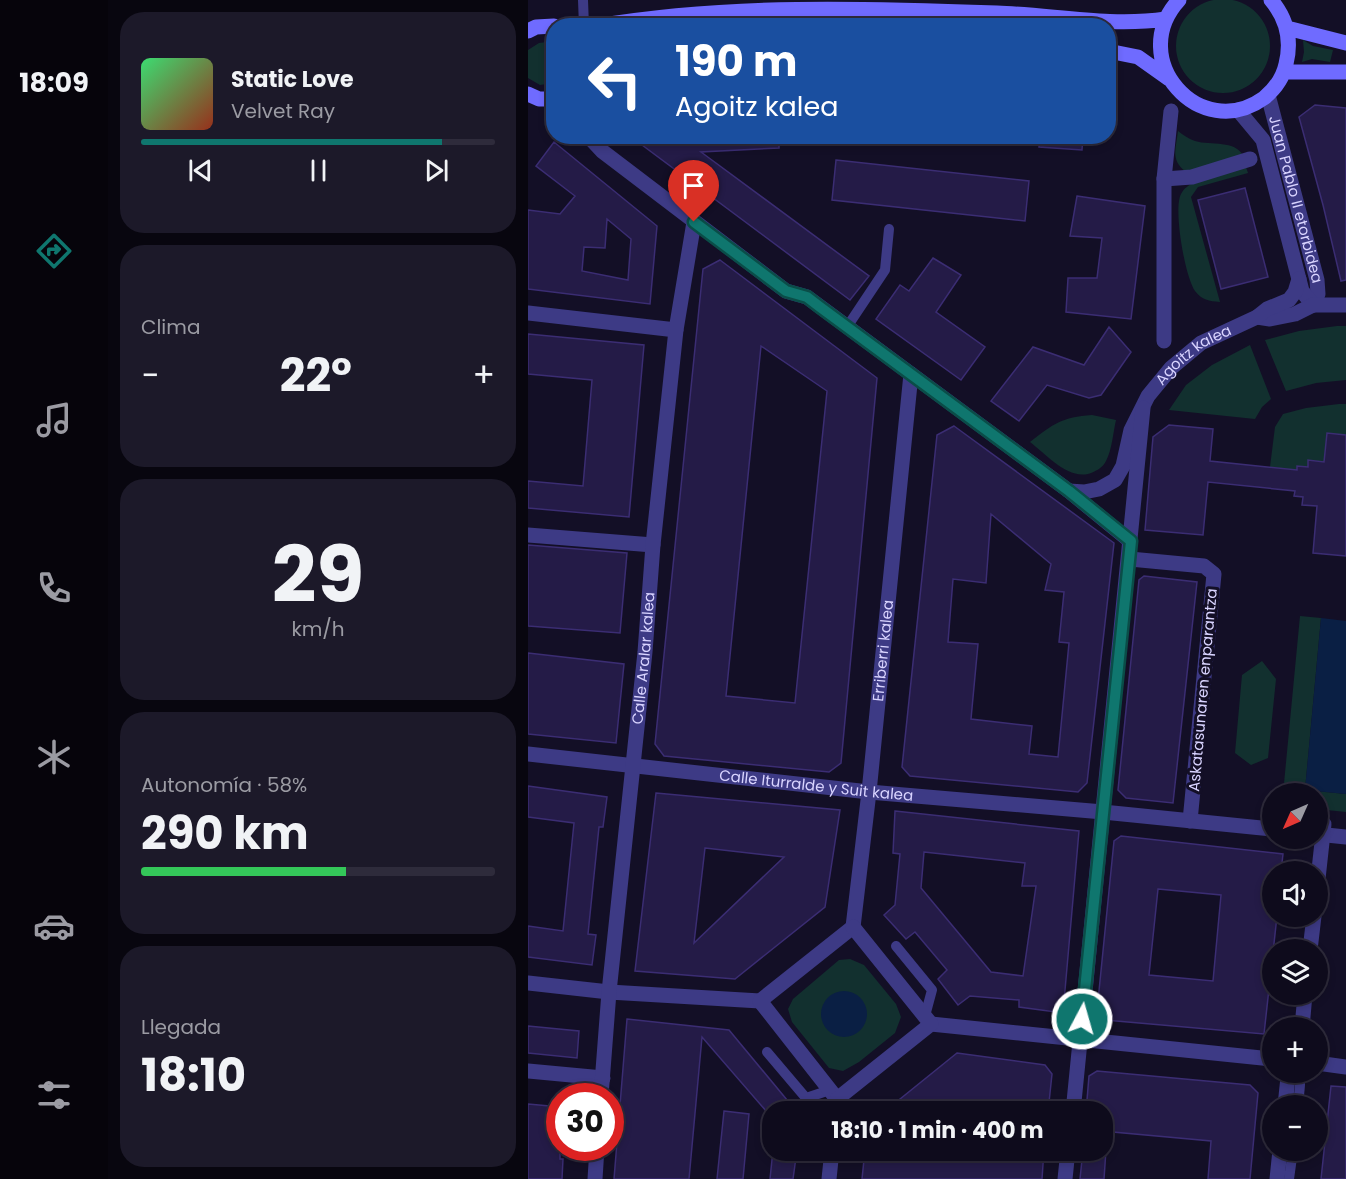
<!DOCTYPE html>
<html lang="es">
<meta charset="utf-8">
<style>
:root{--surface:#0e0b1c;--page:#1c1929;--text:#f1f3f6;--muted:#9b9ba3;--line:#2e2b3b;--accent:#0f766e}
body{margin:0;font-family:Poppins,sans-serif;background:var(--page);color:var(--text);height:100vh;display:flex;flex-direction:column;font-size:22px;white-space:nowrap}
*{box-sizing:border-box;margin:0}
p{font-size:20px;color:var(--muted)}
.icon{flex:none;width:33px;height:33px;fill:none;stroke:currentColor;stroke-width:2;stroke-linecap:round;stroke-linejoin:round}
.map{position:relative;flex:1;overflow:hidden}
.details{display:flex;flex-direction:column;gap:12px;padding:12px;background:#08060f;width:420px}
.details>*{flex:none}
.top-card{position:absolute;left:18px;top:18px;width:570px;height:126px;border-radius:24px;box-shadow:0 3px 9px #0003,0 0 0 2px var(--line);background:#1a4fa0;color:#fff;overflow:hidden}
.needle{width:39px;rotate:225deg}
.controls{position:absolute;left:734px;top:783px;display:grid;gap:12px}
.controls a{display:grid;place-items:center;width:66px;height:66px;border-radius:50%;background:var(--surface);box-shadow:0 3px 9px #0003,0 0 0 2px var(--line);font-size:30px}
.speed{position:absolute;left:18px;top:1083px;display:flex;gap:12px;font-size:30px;font-weight:700;text-align:center}
.speed>*{display:grid;place-content:center;width:78px;height:78px;border-radius:50%;background:var(--surface);box-shadow:0 3px 9px #0003,0 0 0 2px var(--line);line-height:1}
.speed .limit{border:9px solid #d22;background:#fff;color:#111}
.pin{position:absolute;display:grid;place-items:center;width:51px;height:51px;color:#fff;margin:-62px -26px;border-radius:50% 50% 50% 0;rotate:-45deg;box-shadow:0 0 6px #0007}
.pin .icon{rotate:45deg}
.me{position:absolute;width:66px;margin:-33px;rotate:6deg;stroke-linejoin:round;filter:drop-shadow(0 0 4px #0008)}
.turn{display:flex;align-items:center;gap:21px;height:126px;padding:0 30px;font-size:27px}
.turn .icon{width:78px;height:78px;stroke-width:2.5}
.turn b{display:block;font-size:42px;line-height:51px}
.big{font-size:45px;font-weight:700;line-height:1.1}
.details .card{flex:1;display:flex;flex-direction:column;justify-content:center;gap:9px;min-width:0;padding:0 21px;border-radius:24px;background:var(--page)}
.details .dial{align-items:center;gap:0}
.dial b{font-size:78px;line-height:1}
.song{display:flex;align-items:center;gap:18px}
.cover{width:72px;height:72px;border-radius:9px;background:linear-gradient(135deg,hsl(140 70% 55%),hsl(10 70% 35%))}
.played{height:6px;border-radius:3px;background:linear-gradient(90deg,var(--accent) 85%,var(--line) 85%)}
.keys{display:flex;justify-content:space-around;direction:ltr}
.heat{display:flex;justify-content:space-between;align-items:center;font-size:33px;direction:ltr}
.charge{height:9px;border-radius:4px;background:linear-gradient(90deg,#34c759 58%,var(--line) 0)}
.trip{position:absolute;left:234px;top:1101px;width:351px;height:60px;border-radius:24px;background:var(--surface);box-shadow:0 3px 9px #0003,0 0 0 2px var(--line);font-weight:700;line-height:60px;text-align:center}
main{display:flex;flex:1;min-height:0}
.menu{display:flex;flex-direction:column;width:108px;justify-content:space-around;align-items:center;background:#06040b;color:var(--muted)}
.menu .icon{width:42px;height:42px}
.menu .on{color:var(--accent)}
.menu b{font-size:27px;color:var(--text)}
.map>svg:first-child{display:block}
.green{fill:#12302f}
.water{fill:#0a1f44}
.building{fill:#241b47;stroke:#3b2d73;stroke-width:1.5;fill-rule:evenodd}
.lines{fill:none;stroke-linecap:round;stroke-linejoin:round}
.lane{stroke:#3d3a85;stroke-width:10}
.street{stroke:#3d3a85;stroke-width:15}
.secondary{stroke:#6f6bff;stroke-width:15}
.route-casing{stroke:#0a4d48;stroke-width:15}
.route{stroke:#0f766e;stroke-width:10}
.labels{text-anchor:middle;stroke-width:6;stroke-linejoin:round;paint-order:stroke}
.street-label{font-size:15px;fill:#d9d4ff;stroke:#130f26}
</style>
<main>
<nav class="menu">
<b>18:09</b>
<svg class="icon on" aria-label="directions" viewBox="0 0 24 24"><path d="M12 3l9 9-9 9-9-9zM9 14v-3h6M13 9l2 2-2 2"/></svg>
<svg class="icon" aria-label="music" viewBox="0 0 24 24"><path d="M9 18V5l10-2v13"/><circle cx="6" cy="18" r="3"/><circle cx="16" cy="16" r="3"/></svg>
<svg class="icon" aria-label="phone" viewBox="0 0 24 24"><path d="M5 4h4l2 5-3 2q2 4 5 5l2-3 5 2v4C11 20 4 13 5 4z"/></svg>
<svg class="icon" aria-label="climate" viewBox="0 0 24 24"><path d="M12 3v18M4 7l16 10M4 17L20 7"/></svg>
<svg class="icon" aria-label="car" viewBox="0 0 24 24"><path d="M5 17H2v-5l4-1 3-4h7l3 4 3 1v5h-3M9 17h6M6 11h13"/><circle cx="7" cy="17" r="2"/><circle cx="17" cy="17" r="2"/></svg>
<svg class="icon" aria-label="filters" viewBox="0 0 24 24"><path d="M4 7h16M4 17h16"/><circle cx="9" cy="7" r="2"/><circle cx="15" cy="17" r="2"/></svg>
</nav>
<section class="details">
<div class="card">
<div class="song"><i class="cover"></i><div><b>Static Love</b><p>Velvet Ray</p></div></div>
<div class="played"></div>
<div class="keys"><svg class="icon" aria-label="previous" viewBox="0 0 24 24"><path d="M18 5L8 12l10 7zM5 5v14"/></svg><svg class="icon" aria-label="pause" viewBox="0 0 24 24"><path d="M8 5v14M16 5v14"/></svg><svg class="icon" aria-label="next" viewBox="0 0 24 24"><path d="M6 5l10 7-10 7zM19 5v14"/></svg></div>
</div>
<div class="card"><p>Clima</p>
<div class="heat"><a>−</a><b class="big">22°</b><a>+</a></div>
</div>
<div class="card dial"><b>29</b><p>km/h</p></div>
<div class="card"><p>Autonomía · 58%</p><b class="big">290 km</b><div class="charge"></div></div>
<div class="card"><p>Llegada</p><b class="big">18:10</b></div>
</section>
<div class="map">
<svg width="818" height="1179" viewBox="0 0 818 1179">
<rect width="100%" height="100%" fill="#130f26"/>
<!-- green -->
<path class="green" d="M648 46a47 47 0 1 1 94 0a47 47 0 1 1-94 0Z
M 775,40 L 785,46 L 805,50 L 802,62 L 784,59 L 774,62 L 776,52 Z
M 19,42 L 25,45 L 25,83 L 12,85 L 0,78 L 0,50 L 11,43 Z
M 650,131 C 655,135 661,139 667,141 C 683,146 707,139 716,157 L 658,172 C 642,160 648,149 650,131 Z
M 718,167 L 720,173 L 670,187 L 663,197 L 692,302 C 681,301 674,300 667,291 C 657,277 645,209 653,194 C 656,188 661,185 667,182 Z
M 809,326 L 818,326 L 818,380 L 788,383 L 758,391 L 737,340 L 771,331 Z
M 722,345 L 743,399 L 734,407 L 727,419 L 641,410 L 658,385 L 684,365 Z
M 811,404 L 818,404 L 818,435 L 796,462 L 780,461 L 780,467 L 769,466 L 769,470 L 742,467 L 747,427 L 755,414 L 778,408 Z
M 564,415 L 588,420 C 585,433 584,450 578,461 C 574,468 570,470 563,473 C 541,481 519,455 502,442 C 525,424 534,417 564,415 Z
M 772,616 L 793,618 L 777,790 L 818,794 L 818,812 L 789,809 L 789,794 L 755,794 Z
M 734,661 L 748,679 L 740,758 L 723,765 L 707,753 L 714,675 Z
M 322,959 L 336,965 L 368,1004 L 373,1017 L 367,1033 L 331,1062 L 315,1071 L 301,1068 L 264,1022 L 260,1009 L 265,999 L 311,960 Z"/>
<!-- water -->
<path class="water" d="M 793,618 L 818,621 L 818,794 L 777,790 Z
M293 1014a23 23 0 1 1 46 0a23 23 0 1 1-46 0Z"/>
<!-- building -->
<path class="building" d="M 787,105 L 818,108 L 818,280 L 813,281 L 795,205 L 771,117 Z
M 102,136 L 251,136 L 251,148 L 173,152 L 341,276 L 322,300 Z
M 512,136 L 555,136 L 554,150 L 511,147 Z
M 26,142 L 129,226 L 122,304 L 0,289 L 0,210 L 32,214 L 47,196 L 8,166 ZM 79,219 L 103,239 L 100,280 L 54,271 L 56,247 L 77,248 Z
M 308,160 L 501,181 L 497,221 L 304,200 Z
M 717,188 L 740,277 L 693,289 L 670,200 Z
M 549,196 L 617,206 L 603,319 L 538,312 L 540,278 L 569,278 L 574,238 L 542,236 Z
M 405,258 L 433,275 L 408,312 L 457,347 L 433,380 L 348,319 L 372,285 L 381,291 Z
M 192,260 L 349,378 L 313,763 L 301,772 L 136,756 L 127,744 L 175,269 ZM 233,346 L 299,391 L 267,703 L 198,696 Z
M 581,327 L 603,352 L 573,395 L 561,398 L 519,385 L 491,421 L 463,401 L 505,347 L 556,365 Z
M 0,334 L 116,345 L 101,517 L 0,508 L 0,481 L 55,486 L 64,380 L 0,374 Z
M 641,425 L 685,429 L 682,461 L 769,470 L 769,466 L 780,467 L 780,460 L 796,462 L 799,433 L 818,435 L 818,556 L 785,553 L 789,506 L 774,505 L 775,497 L 766,496 L 767,491 L 680,482 L 675,535 L 617,530 L 625,437 Z
M 426,426 L 586,543 L 559,783 L 550,792 L 382,776 L 374,767 L 409,435 ZM 463,514 L 523,564 L 517,590 L 536,592 L 531,642 L 541,643 L 530,757 L 501,754 L 504,726 L 443,719 L 450,644 L 420,642 L 425,579 L 458,583 Z
M 0,545 L 99,553 L 92,633 L 0,626 Z
M 616,576 L 669,582 L 645,803 L 598,798 L 590,790 L 611,580 Z
M 0,653 L 96,664 L 88,743 L 0,734 Z
M 0,786 L 79,797 L 75,827 L 71,827 L 60,934 L 68,935 L 64,965 L 0,957 L 0,926 L 35,931 L 46,823 L 0,817 Z
M 128,793 L 312,810 L 297,907 L 207,979 L 107,971 ZM 177,848 L 256,857 L 166,943 Z
M 367,811 L 551,831 L 535,1013 L 491,1007 L 491,1000 L 442,996 L 430,1005 L 410,979 L 419,970 L 387,932 L 378,939 L 356,915 L 367,905 L 372,854 L 365,853 ZM 396,852 L 497,863 L 494,886 L 508,886 L 495,976 L 463,972 L 393,888 Z
M 593,836 L 755,854 L 753,872 L 744,872 L 744,916 L 749,916 L 736,1034 L 577,1020 L 569,1011 L 586,841 ZM 630,889 L 693,895 L 685,981 L 621,975 Z
M 99,1019 L 201,1030 L 269,1112 L 239,1112 L 174,1037 L 161,1179 L 86,1179 Z
M 0,1026 L 51,1031 L 49,1058 L 0,1053 Z
M 429,1053 L 517,1065 L 524,1074 L 520,1112 L 356,1112 Z
M 569,1071 L 722,1085 L 730,1093 L 722,1179 L 680,1179 L 683,1141 L 574,1131 L 574,1112 L 558,1112 L 561,1076 Z
M 803,1086 L 818,1087 L 818,1179 L 793,1179 Z
M 0,1104 L 32,1107 L 32,1159 L 35,1159 L 34,1179 L 0,1179 Z
M 196,1111 L 221,1114 L 215,1179 L 189,1179 Z
M 245,1150 L 269,1150 L 265,1179 L 242,1179 Z
M 337,1150 L 516,1150 L 514,1179 L 334,1179 Z
M 555,1150 L 578,1150 L 576,1179 L 552,1179 Z"/>
<g class="lines">
<!-- lane -->
<path class="lane" d="M 55,0 L 56,26
M 319,327 L 357,270 L 361,229
M 368,946 L 404,990 L 397,1016
M 239,1052 L 278,1098 L 302,1090
M 770,1106 L 772,1085 L 771,1072
M 761,1179 L 765,1150"/>
<!-- street -->
<g class="street">
<path id="s1" d="M 740,95 L 789,280 L 790,294 L 785,305"/>
<path d="M 710,110 L 735,140 L 774,291 L 785,305"/>
<path d="M 60,136 L 74,151 L 258,291 L 279,297 L 541,491 L 602,541"/>
<path d="M 636,179 L 664,177 L 722,159"/>
<path d="M 0,313 L 148,330"/>
<path d="M 729,317 L 742,319 L 767,314 L 785,305 L 818,305"/>
<path d="M 636,341 L 636,179 L 643,111"/>
<path id="s2" d="M 541,491 L 556,492 L 571,489 L 587,480 L 595,466 L 603,430 L 620,396 L 643,368 L 673,343 L 729,317 L 739,309 L 761,300 L 767,292 L 771,279"/>
<path d="M 0,535 L 125,545"/>
<path d="M 602,559 L 676,566 L 686,574 L 662,821"/>
<path id="s3" d="M 0,754 L 341,792 L 575,812 L 744,829"/>
<path d="M 789,834 L 818,837"/>
<path d="M 789,888 L 796,824"/>
<path id="s4" d="M 325,927 L 341,792 L 383,374"/>
<path d="M 782,950 L 786,916"/>
<path d="M 0,983 L 81,992 L 232,1001"/>
<path d="M 403,1024 L 744,1059"/>
<path d="M 774,1028 L 777,994"/>
<path d="M 789,1063 L 818,1067"/>
<path d="M 0,1071 L 75,1078"/>
<path id="s5" d="M 73,1096 L 81,992 L 117,652 L 125,545 L 148,330 L 166,222"/>
<path d="M 309,1099 L 232,1001 L 325,927"/>
<path d="M 309,1099 L 403,1024 L 325,927"/>
<path d="M 757,1106 L 760,1077 L 763,1072"/>
<path d="M 545,1112 L 615,408"/>
<path d="M 67,1179 L 69,1148"/>
<path d="M 301,1179 L 304,1150"/>
<path d="M 537,1179 L 540,1150"/>
<path d="M 749,1179 L 752,1150"/>
</g>
<!-- secondary -->
<path class="secondary" d="M 651,0 C 597,59 672,144 736,98 C 747,89 755,78 758,64 C 764,40 759,19 743,0
M 69,26 C 201,4 336,8 469,13 C 526,15 581,27 638,19
M 759,28 L 818,43
M 0,31 L 8,27 L 26,26
M 580,51 L 610,57 L 641,79
M 756,72 L 818,72
M 0,94 L 11,99 L 26,99"/>
</g>
<g class="lines">
<!-- route casing -->
<g class="route-casing">
<path id="route" d="M 166,222 L 258,291 L 279,297 L 292,307 L 541,491 L 603,541 L 554,1019"/>
</g>
<!-- route -->
<use href="#route" class="route"/>
</g>
<g class="labels">
<!-- street labels -->
<g class="street-label">
<text dy="5" stroke="none"><textPath href="#s1" startOffset="108">Juan Pablo II etorbidea</textPath></text>
<text dy="5" stroke="none"><textPath href="#s2" startOffset="202">Agoitz kalea</textPath></text>
<text dy="5" stroke="none"><textPath href="#s4" startOffset="278">Erriberri kalea</textPath></text>
<text dy="5" stroke="none"><textPath href="#s5" startOffset="440">Calle Aralar kalea</textPath></text>
<text transform="translate(675 690) rotate(-85)" y="5">Askatasunaren enparantza</text>
<text dy="5" stroke="none"><textPath href="#s3" startOffset="290">Calle Iturralde y Suit kalea</textPath></text>
</g>
</g>
</svg>
<div class="controls">
<a><svg class="needle" viewBox="-14 -14 28 28"><path d="M0-13l5 13h-10z" fill="#e53935"/><path d="M0 13l5-13h-10z" fill="#9b9ba3"/></svg></a>
<a><svg class="icon" aria-label="sound" viewBox="0 0 24 24"><path d="M4 9h4l5-4v14l-5-4H4zM17 9q2 3 0 6"/></svg></a>
<a><svg class="icon" aria-label="layers" viewBox="0 0 24 24"><path d="M12 4l9 5-9 5-9-5zM3 14l9 5 9-5"/></svg></a>
<a>+</a>
<a>−</a>
</div>
<div class="speed"><div class="limit">30</div></div>
<div class="pin" style="left:166px;top:222px;background:#d93025"><svg class="icon" aria-label="arrive" viewBox="0 0 24 24"><path d="M6 21V4h12l-3 4 3 4H6"/></svg></div>
<svg class="me" style="left:554px;top:1019px" viewBox="-20 -20 40 40"><circle r="17" fill="#0f766e" stroke="#fff" stroke-width="3"/><path d="M0-11L8 9 0 5-8 9z" fill="#fff"/></svg>
<div class="trip">18:10 · 1 min · 400 m</div>
<div class="top-card">
<div class="turn"><svg class="icon" aria-label="left" viewBox="0 0 24 24"><path d="M17 20v-9H6M10 6l-5 5 5 5"/></svg><div><b>190 m</b>Agoitz kalea</div></div>
</div>
</div>
</main>
